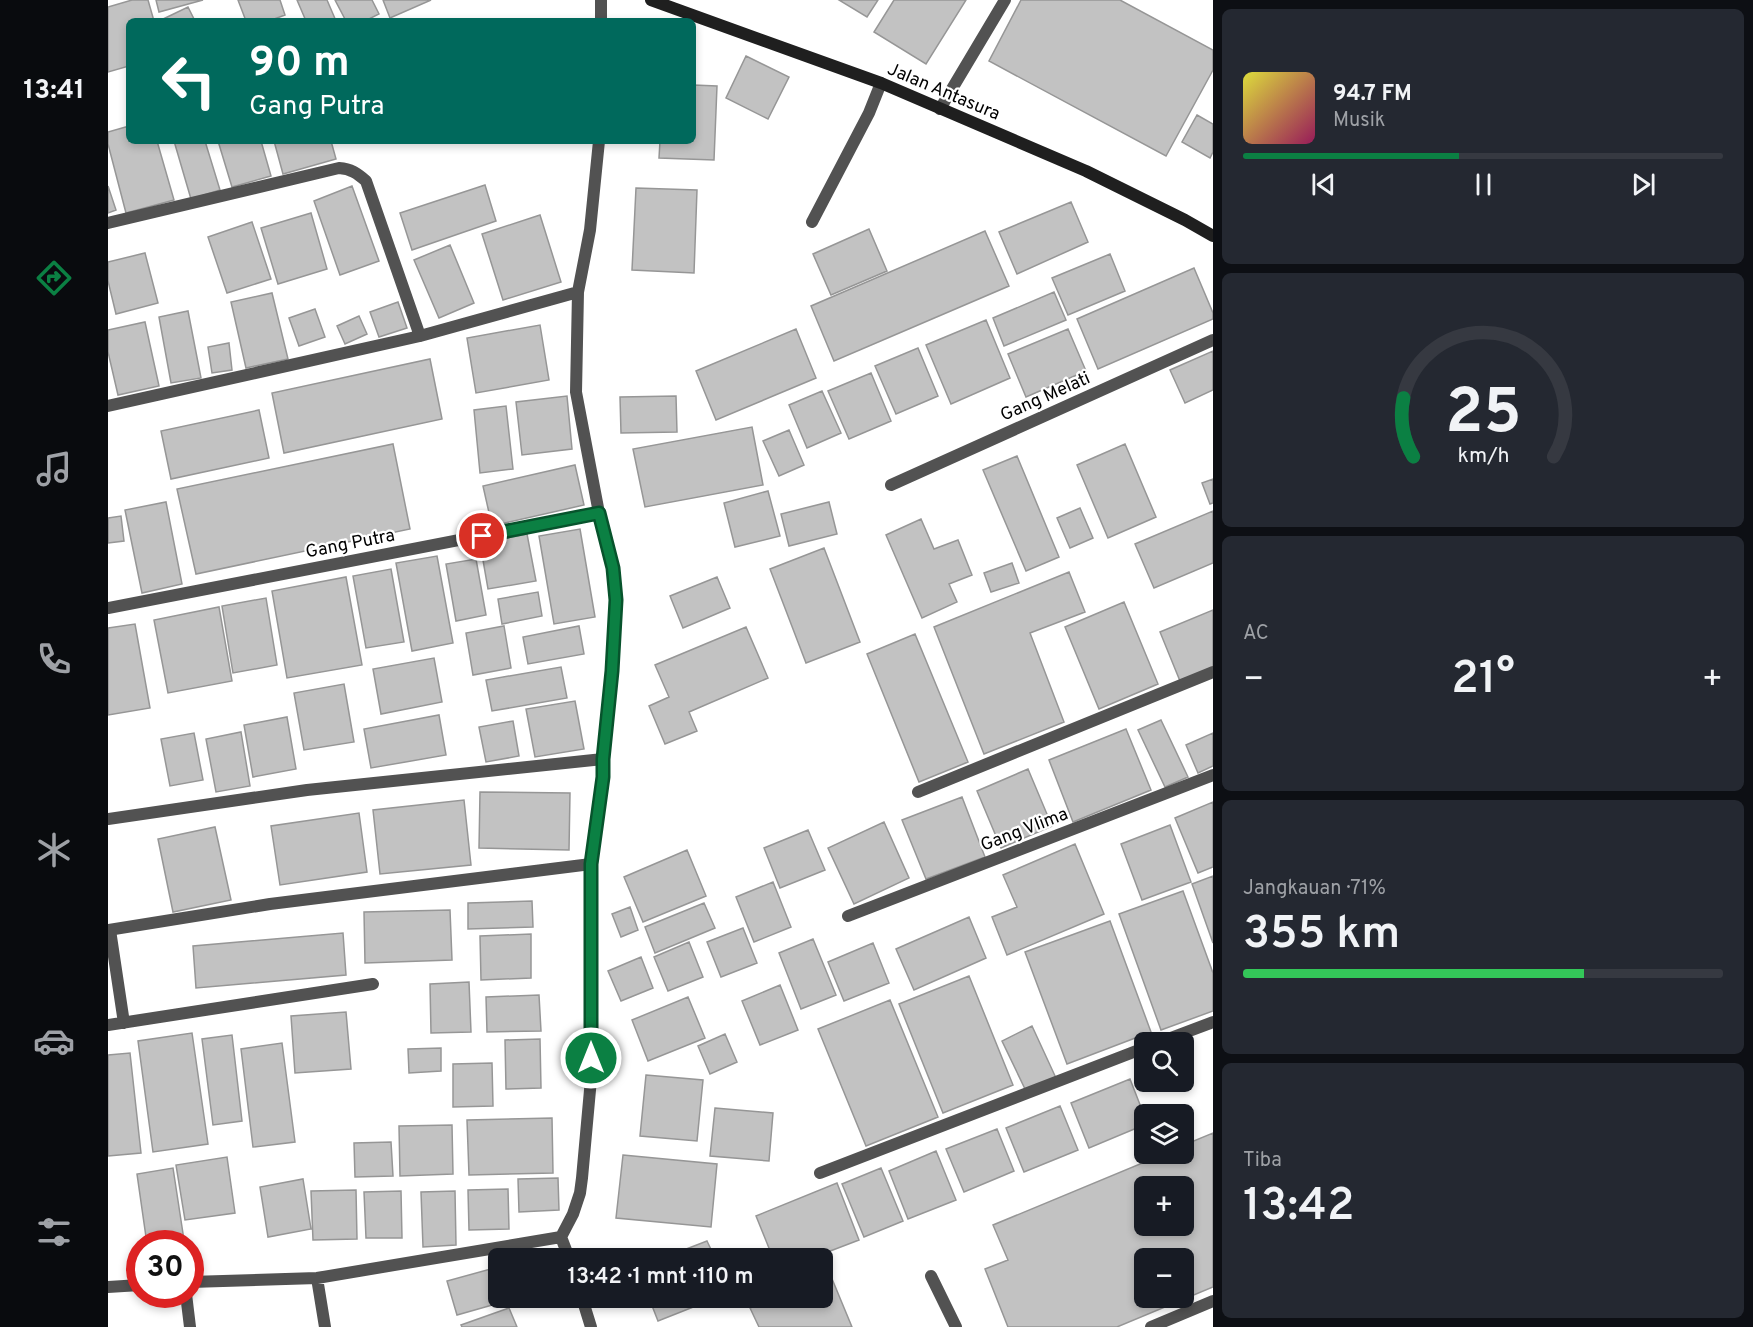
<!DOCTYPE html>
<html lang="id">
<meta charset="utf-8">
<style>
:root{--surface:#171b24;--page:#242831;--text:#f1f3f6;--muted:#9ea1a6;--line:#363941;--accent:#0b8043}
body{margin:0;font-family:Overpass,sans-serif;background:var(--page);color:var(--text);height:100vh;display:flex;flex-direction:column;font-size:22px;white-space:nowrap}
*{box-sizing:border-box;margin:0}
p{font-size:20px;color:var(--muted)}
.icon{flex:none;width:33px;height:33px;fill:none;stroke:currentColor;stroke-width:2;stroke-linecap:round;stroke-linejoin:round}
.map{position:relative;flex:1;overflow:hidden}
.panel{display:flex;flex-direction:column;gap:9px;padding:9px;background:#0d0f14;width:540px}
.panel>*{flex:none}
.banner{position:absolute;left:18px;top:18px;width:570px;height:126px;border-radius:9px;box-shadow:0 3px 9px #0003;background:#00695c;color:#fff;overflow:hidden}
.fabs{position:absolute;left:1026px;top:1032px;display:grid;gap:12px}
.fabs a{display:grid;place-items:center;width:60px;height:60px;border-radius:9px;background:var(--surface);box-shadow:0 3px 9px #0003;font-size:30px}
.speed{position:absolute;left:18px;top:1230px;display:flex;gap:12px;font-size:30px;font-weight:700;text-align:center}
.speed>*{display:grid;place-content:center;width:78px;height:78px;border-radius:50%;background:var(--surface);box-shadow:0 3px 9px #0003;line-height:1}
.speed .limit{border:9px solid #d22;background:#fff;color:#111}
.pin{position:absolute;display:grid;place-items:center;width:51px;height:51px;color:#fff;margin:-26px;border:3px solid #fff;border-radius:50%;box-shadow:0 2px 6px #0007}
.me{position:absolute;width:66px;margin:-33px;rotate:0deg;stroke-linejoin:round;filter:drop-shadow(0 0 4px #0008)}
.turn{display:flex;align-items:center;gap:21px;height:126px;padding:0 24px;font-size:27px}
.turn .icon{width:78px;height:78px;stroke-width:2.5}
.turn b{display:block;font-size:42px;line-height:51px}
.big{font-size:45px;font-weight:600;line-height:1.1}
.panel .card{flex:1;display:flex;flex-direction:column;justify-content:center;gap:9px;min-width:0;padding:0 21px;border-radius:9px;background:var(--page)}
.panel .dial{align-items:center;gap:0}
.dial svg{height:156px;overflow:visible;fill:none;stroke:var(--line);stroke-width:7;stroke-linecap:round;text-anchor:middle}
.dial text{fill:var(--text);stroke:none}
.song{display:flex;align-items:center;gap:18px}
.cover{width:72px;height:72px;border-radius:9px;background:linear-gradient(135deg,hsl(60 70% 55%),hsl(330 70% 35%))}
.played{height:6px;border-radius:3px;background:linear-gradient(90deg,var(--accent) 45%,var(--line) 45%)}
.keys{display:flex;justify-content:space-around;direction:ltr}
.heat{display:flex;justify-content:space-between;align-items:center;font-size:33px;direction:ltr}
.charge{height:9px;border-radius:4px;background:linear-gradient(90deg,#34c759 71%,var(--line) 0)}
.trip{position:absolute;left:380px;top:1248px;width:345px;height:60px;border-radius:9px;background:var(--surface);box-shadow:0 3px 9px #0003;font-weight:600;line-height:60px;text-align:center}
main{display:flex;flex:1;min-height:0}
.tabs{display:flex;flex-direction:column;width:108px;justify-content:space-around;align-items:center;background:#090b0e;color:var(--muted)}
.tabs .icon{width:42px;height:42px}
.tabs .on{color:var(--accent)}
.tabs b{font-size:27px;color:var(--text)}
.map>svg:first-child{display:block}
.building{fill:#c2c2c2;stroke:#969696;stroke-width:1.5;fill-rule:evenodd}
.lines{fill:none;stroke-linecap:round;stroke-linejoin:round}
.service{stroke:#525252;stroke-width:12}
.minor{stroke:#525252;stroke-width:12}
.secondary{stroke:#1f1f1f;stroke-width:12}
.route-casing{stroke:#07532c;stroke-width:15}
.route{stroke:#0b8043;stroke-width:10}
.labels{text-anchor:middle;stroke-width:4.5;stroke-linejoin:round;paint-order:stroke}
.street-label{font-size:18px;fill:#000;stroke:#fff}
</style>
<main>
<nav class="tabs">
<b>13:41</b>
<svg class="icon on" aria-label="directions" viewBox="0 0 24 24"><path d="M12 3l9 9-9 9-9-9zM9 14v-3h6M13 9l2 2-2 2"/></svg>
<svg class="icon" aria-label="music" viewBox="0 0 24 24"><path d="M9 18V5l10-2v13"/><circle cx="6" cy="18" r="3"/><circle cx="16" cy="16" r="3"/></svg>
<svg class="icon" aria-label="phone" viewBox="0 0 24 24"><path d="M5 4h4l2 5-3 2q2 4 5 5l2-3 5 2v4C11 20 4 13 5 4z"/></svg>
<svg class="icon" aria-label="climate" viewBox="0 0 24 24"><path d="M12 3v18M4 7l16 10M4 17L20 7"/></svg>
<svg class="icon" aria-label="car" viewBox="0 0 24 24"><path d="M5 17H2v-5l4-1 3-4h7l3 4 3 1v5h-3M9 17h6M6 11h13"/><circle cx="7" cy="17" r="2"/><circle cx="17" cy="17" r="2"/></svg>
<svg class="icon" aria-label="filters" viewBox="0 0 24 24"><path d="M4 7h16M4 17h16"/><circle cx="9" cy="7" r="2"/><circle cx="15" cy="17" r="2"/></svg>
</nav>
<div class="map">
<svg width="1105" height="1327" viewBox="0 0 1105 1327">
<rect width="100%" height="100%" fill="#fff"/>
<!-- building -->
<path class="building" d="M 24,0 L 40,0 L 46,21 L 21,21 L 21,66 L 0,72 L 0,7 Z
M 48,0 L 95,0 L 51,12 Z
M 130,0 L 172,0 L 177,15 L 161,21 L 138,21 Z
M 189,0 L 219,0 L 228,21 L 198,21 Z
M 227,0 L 264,0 L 271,14 L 257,21 L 238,21 Z
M 275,0 L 323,0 L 282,18 Z
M 731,0 L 770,0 L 759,17 Z
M 786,0 L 858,0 L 818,64 L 766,32 Z
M 913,0 L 1012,0 L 1105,50 L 1105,70 L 1058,156 L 881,61 Z
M 80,7 L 87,21 L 54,21 L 53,20 Z
M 638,56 L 681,77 L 660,119 L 618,98 Z
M 585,85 L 609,86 L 606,160 L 551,158 L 552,141 L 585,141 Z
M 1089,115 L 1105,124 L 1105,152 L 1102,158 L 1074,142 Z
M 21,126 L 21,141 L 49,141 L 66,200 L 18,213 L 0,144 L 0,132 Z
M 66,141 L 97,141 L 112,190 L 83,199 Z
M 110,141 L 153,141 L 163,176 L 124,187 Z
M 166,141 L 223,141 L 228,159 L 175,174 Z
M 377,185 L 388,221 L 304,250 L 292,213 Z
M 0,186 L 8,210 L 0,213 Z
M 244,186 L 271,261 L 232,275 L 206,201 Z
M 528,188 L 589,190 L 586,273 L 524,270 Z
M 963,202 L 980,242 L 909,274 L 891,232 Z
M 203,213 L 219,269 L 170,284 L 153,228 Z
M 432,215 L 453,282 L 395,300 L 374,234 Z
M 144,222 L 163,279 L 119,293 L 100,237 Z
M 761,229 L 779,271 L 723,295 L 705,254 Z
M 877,231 L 901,286 L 726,361 L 703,306 Z
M 342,245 L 366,303 L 331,318 L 306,260 Z
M 37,253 L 50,303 L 8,314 L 0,281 L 0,262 Z
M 1002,254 L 1017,291 L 960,315 L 944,278 Z
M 1086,268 L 1105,313 L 1105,319 L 990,369 L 969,319 Z
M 946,292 L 958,320 L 896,346 L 885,318 Z
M 164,293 L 180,359 L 138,368 L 123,302 Z
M 290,302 L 299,328 L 271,337 L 262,312 Z
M 207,309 L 217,337 L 191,346 L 181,318 Z
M 80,311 L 93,378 L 63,383 L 51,317 Z
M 251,316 L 259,334 L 237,344 L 229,326 Z
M 878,320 L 902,378 L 843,404 L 818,345 Z
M 37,322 L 51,386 L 10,395 L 0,352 L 0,330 Z
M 432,325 L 441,380 L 368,393 L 359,338 Z
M 688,329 L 708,378 L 608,420 L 588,371 Z
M 960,329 L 978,371 L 918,397 L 900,354 Z
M 121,343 L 124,370 L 104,373 L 100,347 Z
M 810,348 L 830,396 L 788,414 L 767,366 Z
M 1105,351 L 1105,390 L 1077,403 L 1062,370 Z
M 322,359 L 334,419 L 176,453 L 164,393 Z
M 763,373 L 783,421 L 741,439 L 720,391 Z
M 714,391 L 733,433 L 699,448 L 681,405 Z
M 459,396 L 464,449 L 414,455 L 408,402 Z
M 568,396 L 569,432 L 513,433 L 512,397 Z
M 398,406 L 405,469 L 372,473 L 366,410 Z
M 151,410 L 161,458 L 63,479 L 53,431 Z
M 644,427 L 655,485 L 537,507 L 525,449 Z
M 681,430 L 696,465 L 671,476 L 655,441 Z
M 285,444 L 302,529 L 88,574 L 69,489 Z
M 1017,444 L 1048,517 L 1000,538 L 969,465 Z
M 909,456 L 951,557 L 918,571 L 875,470 Z
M 467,465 L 476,505 L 384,526 L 375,486 Z
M 1105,479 L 1105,503 L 1102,504 L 1094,483 Z
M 660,491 L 672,536 L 627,547 L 616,503 Z
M 58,502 L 74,584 L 34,593 L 17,510 Z
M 721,502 L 729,534 L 681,546 L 673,514 Z
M 972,508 L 985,538 L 962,548 L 949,518 Z
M 1105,511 L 1105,563 L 1046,588 L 1027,544 Z
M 13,516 L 16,541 L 0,543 L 0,518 Z
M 813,519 L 826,549 L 850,540 L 864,575 L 841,584 L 849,602 L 814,618 L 778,535 Z
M 472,529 L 487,617 L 446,624 L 431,536 Z
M 419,534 L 428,581 L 380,589 L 372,543 Z
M 716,548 L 752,642 L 698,663 L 662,569 Z
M 329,556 L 345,643 L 304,651 L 288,563 Z
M 368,559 L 378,615 L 348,621 L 338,564 Z
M 904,563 L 911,583 L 883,592 L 876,573 Z
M 283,569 L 296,642 L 258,648 L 245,576 Z
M 961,572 L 977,612 L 922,633 L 956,722 L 876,754 L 826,627 Z
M 238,577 L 254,665 L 179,678 L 164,591 Z
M 609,577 L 622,608 L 575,628 L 562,596 Z
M 430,592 L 434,616 L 394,624 L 390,599 Z
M 158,598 L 169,665 L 125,673 L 114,606 Z
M 1016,602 L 1050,684 L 991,709 L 957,627 Z
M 111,607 L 124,681 L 60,693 L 46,620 Z
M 1105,610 L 1105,667 L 1072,681 L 1052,632 Z
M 27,624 L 42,708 L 0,715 L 0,628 Z
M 396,626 L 403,668 L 365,675 L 358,633 Z
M 471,626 L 476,654 L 420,664 L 415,637 Z
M 638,627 L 660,678 L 581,712 L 589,731 L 557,744 L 541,706 L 561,697 L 547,665 Z
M 807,634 L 860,762 L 811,782 L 759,654 Z
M 326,658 L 334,702 L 273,714 L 265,669 Z
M 453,667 L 459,698 L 384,711 L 378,680 Z
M 236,684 L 246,742 L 196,750 L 186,693 Z
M 467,701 L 476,749 L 427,757 L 418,709 Z
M 331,715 L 338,755 L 263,768 L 256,729 Z
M 179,717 L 188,769 L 145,777 L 136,725 Z
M 1053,720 L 1080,777 L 1057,787 L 1030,730 Z
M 405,721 L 411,756 L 378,762 L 371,727 Z
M 1018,729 L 1043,790 L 965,822 L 941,760 Z
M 133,732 L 142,786 L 108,792 L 98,739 Z
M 86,733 L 95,780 L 62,786 L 53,739 Z
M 1105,733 L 1105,766 L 1090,773 L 1078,745 Z
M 920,769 L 944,826 L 893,848 L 869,791 Z
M 372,792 L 462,793 L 461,850 L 371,848 Z
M 854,797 L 877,857 L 818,879 L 794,820 Z
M 356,800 L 363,865 L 272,874 L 265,810 Z
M 1105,802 L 1105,867 L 1090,873 L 1067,818 Z
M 251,813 L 259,872 L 172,885 L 163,826 Z
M 776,822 L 801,878 L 746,904 L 720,848 Z
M 1062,825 L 1083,882 L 1034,900 L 1013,844 Z
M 107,827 L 123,900 L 65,912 L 50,839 Z
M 700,830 L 717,870 L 672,888 L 656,848 Z
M 967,844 L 996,914 L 899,955 L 884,917 L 909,907 L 895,875 Z
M 579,850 L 598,896 L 535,922 L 516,877 Z
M 1105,876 L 1105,943 L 1084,884 Z
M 665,882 L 683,927 L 646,942 L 628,897 Z
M 1075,891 L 1105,973 L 1105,1011 L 1053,1030 L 1011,914 Z
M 424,901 L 425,927 L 360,929 L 360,903 Z
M 596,903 L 607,928 L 547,953 L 537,927 Z
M 522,907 L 530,930 L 513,937 L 504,914 Z
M 342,910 L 344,960 L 257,963 L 256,912 Z
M 861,917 L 878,958 L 806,990 L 788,949 Z
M 1002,921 L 1043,1032 L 959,1064 L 917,952 Z
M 635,928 L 649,963 L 613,977 L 599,942 Z
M 235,933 L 238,975 L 88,988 L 85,946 Z
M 423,934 L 423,978 L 373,980 L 372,936 Z
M 705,939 L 728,995 L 693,1009 L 671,953 Z
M 581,942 L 595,977 L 560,991 L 546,957 Z
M 765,943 L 781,983 L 736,1001 L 720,962 Z
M 533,957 L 545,988 L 513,1001 L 500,971 Z
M 861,976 L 905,1085 L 835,1113 L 791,1004 Z
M 361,982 L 363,1032 L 323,1033 L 322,984 Z
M 672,985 L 690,1030 L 652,1045 L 634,1001 Z
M 431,995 L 433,1031 L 379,1032 L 378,997 Z
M 580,997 L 597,1038 L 540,1061 L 524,1020 Z
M 782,1000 L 830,1117 L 758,1146 L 710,1029 Z
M 238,1012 L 243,1069 L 187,1073 L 183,1016 Z
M 924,1026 L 948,1078 L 918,1091 L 894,1041 Z
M 84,1033 L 100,1144 L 45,1152 L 30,1041 Z
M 617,1034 L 629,1062 L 602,1074 L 590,1046 Z
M 124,1035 L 134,1121 L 105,1125 L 94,1039 Z
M 432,1039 L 433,1088 L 398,1089 L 397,1040 Z
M 174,1043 L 187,1142 L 145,1147 L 133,1049 Z
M 333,1048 L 333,1071 L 301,1073 L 300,1049 Z
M 22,1053 L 33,1153 L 0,1156 L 0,1055 Z
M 384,1063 L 385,1106 L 345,1107 L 345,1064 Z
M 538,1075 L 595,1080 L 589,1141 L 532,1136 Z
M 1022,1079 L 1036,1115 L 1036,1125 L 981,1148 L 963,1103 Z
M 952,1106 L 970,1150 L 916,1172 L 898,1128 Z
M 607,1108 L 665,1113 L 661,1161 L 602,1156 Z
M 444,1118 L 445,1173 L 361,1175 L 359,1120 Z
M 344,1125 L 345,1174 L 292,1176 L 291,1126 Z
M 889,1129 L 906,1171 L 856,1192 L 838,1149 Z
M 1105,1133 L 1105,1287 L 1009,1327 L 900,1327 L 877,1269 L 900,1260 L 885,1225 L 1056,1154 L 1076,1154 L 1076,1145 ZM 1036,1186 L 1076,1186 L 1076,1226 L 1036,1226 ZM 1036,1258 L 1076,1258 L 1076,1298 L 1036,1298 Z
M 283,1142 L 285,1176 L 247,1177 L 246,1143 Z
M 828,1151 L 848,1200 L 800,1219 L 781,1171 Z
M 515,1155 L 609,1164 L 603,1227 L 508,1218 Z
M 119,1157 L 127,1213 L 77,1220 L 68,1165 Z
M 65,1168 L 76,1240 L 39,1244 L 29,1174 Z
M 773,1168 L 795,1221 L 756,1237 L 734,1184 Z
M 450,1178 L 451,1210 L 411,1212 L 410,1179 Z
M 195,1179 L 203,1229 L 160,1237 L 152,1187 Z
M 729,1183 L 751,1240 L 704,1258 L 665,1258 L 648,1216 Z
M 400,1189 L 401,1229 L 361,1230 L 360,1190 Z
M 248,1190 L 249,1239 L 205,1240 L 203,1191 Z
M 293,1191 L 294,1238 L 258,1238 L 256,1192 Z
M 347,1191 L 348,1245 L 315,1247 L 313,1192 Z
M 599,1241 L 607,1258 L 555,1258 Z
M 390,1267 L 390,1298 L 401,1298 L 402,1300 L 349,1315 L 339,1281 Z
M 722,1274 L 744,1327 L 651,1327 L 642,1308 L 667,1298 L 714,1298 L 714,1278 Z
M 541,1298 L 608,1298 L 550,1321 Z
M 401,1308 L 409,1327 L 354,1327 L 353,1325 Z"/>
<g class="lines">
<!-- service -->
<path class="service" d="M 704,222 L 761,113 L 773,83
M 823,1276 L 848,1327
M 1043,1327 L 1105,1301"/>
<!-- minor -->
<path class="minor" d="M 493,0 L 493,21
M 832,109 L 897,0
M 0,223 L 231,168 C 243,169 249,173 258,181 L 312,336
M 0,406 L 312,336 L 470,292
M 783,485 L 1105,340
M 0,608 L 491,513
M 810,792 L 1105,672
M 0,819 L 199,790 L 495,759
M 740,916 L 1105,775
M 0,930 L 162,904 L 483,864
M 2,930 L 16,1023
M 0,1025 L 265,984
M 1052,1042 L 1105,1022
M 712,1173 L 1036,1048
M 453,1237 L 461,1258
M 209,1278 L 217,1327
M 82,1282 L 209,1278 L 453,1237 L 465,1214 L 472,1193 L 474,1178 L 483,1079 L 483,864 L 495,777 L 495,759 L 504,671 L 508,600 L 505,568 L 491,513 L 468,392 L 470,292 L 482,230 L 491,141
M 0,1287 L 32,1285
M 78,1294 L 82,1327
M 474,1298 L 483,1327"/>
<!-- secondary -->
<path class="secondary" d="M 543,0 L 773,83 L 978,171 L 1077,220 L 1105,236"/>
</g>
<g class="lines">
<!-- route casing -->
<g class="route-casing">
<path id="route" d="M 374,536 L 491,513 L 505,568 L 508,600 L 504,671 L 495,759 L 495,777 L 483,864 L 483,1058"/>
</g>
<!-- route -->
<use href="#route" class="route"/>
</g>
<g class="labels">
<!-- street labels -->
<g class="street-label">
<text transform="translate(836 91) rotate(23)" y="6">Jalan Antasura</text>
<text transform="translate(937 396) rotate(-24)" y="6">Gang Melati</text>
<text transform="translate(242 543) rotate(-11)" y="6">Gang Putra</text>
<text transform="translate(916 829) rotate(-21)" y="6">Gang Vlima</text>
</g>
</g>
</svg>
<div class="fabs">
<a><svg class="icon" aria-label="search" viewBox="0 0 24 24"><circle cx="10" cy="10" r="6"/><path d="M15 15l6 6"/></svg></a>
<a><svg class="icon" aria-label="layers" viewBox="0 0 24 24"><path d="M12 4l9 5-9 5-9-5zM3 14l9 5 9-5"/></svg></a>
<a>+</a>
<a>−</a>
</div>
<div class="speed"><div class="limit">30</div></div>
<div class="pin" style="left:374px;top:536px;background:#d93025"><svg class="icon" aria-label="arrive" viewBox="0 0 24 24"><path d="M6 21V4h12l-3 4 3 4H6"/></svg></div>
<svg class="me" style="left:483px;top:1058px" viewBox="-20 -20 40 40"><circle r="17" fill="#0b8043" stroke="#fff" stroke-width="3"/><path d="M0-11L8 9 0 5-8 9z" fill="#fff"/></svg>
<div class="trip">13:42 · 1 mnt · 110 m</div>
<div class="banner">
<div class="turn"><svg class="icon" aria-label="left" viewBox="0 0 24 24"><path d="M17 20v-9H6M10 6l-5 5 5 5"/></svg><div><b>90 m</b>Gang Putra</div></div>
</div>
</div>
<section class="panel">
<div class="card">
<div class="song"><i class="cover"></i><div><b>94.7 FM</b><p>Musik</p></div></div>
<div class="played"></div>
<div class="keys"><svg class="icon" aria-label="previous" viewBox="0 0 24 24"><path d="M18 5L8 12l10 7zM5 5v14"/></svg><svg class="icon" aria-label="pause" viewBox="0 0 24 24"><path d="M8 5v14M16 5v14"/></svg><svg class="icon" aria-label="next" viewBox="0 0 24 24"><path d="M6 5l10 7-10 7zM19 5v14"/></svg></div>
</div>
<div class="card dial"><svg viewBox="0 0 100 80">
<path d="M14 69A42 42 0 1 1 86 69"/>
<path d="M14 69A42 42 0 0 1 9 39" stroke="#0b8043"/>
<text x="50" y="56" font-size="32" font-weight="700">25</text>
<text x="50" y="72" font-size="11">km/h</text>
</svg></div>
<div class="card"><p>AC</p>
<div class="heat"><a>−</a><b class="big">21°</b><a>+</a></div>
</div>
<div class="card"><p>Jangkauan · 71%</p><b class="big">355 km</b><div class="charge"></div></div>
<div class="card"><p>Tiba</p><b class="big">13:42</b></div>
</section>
</main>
